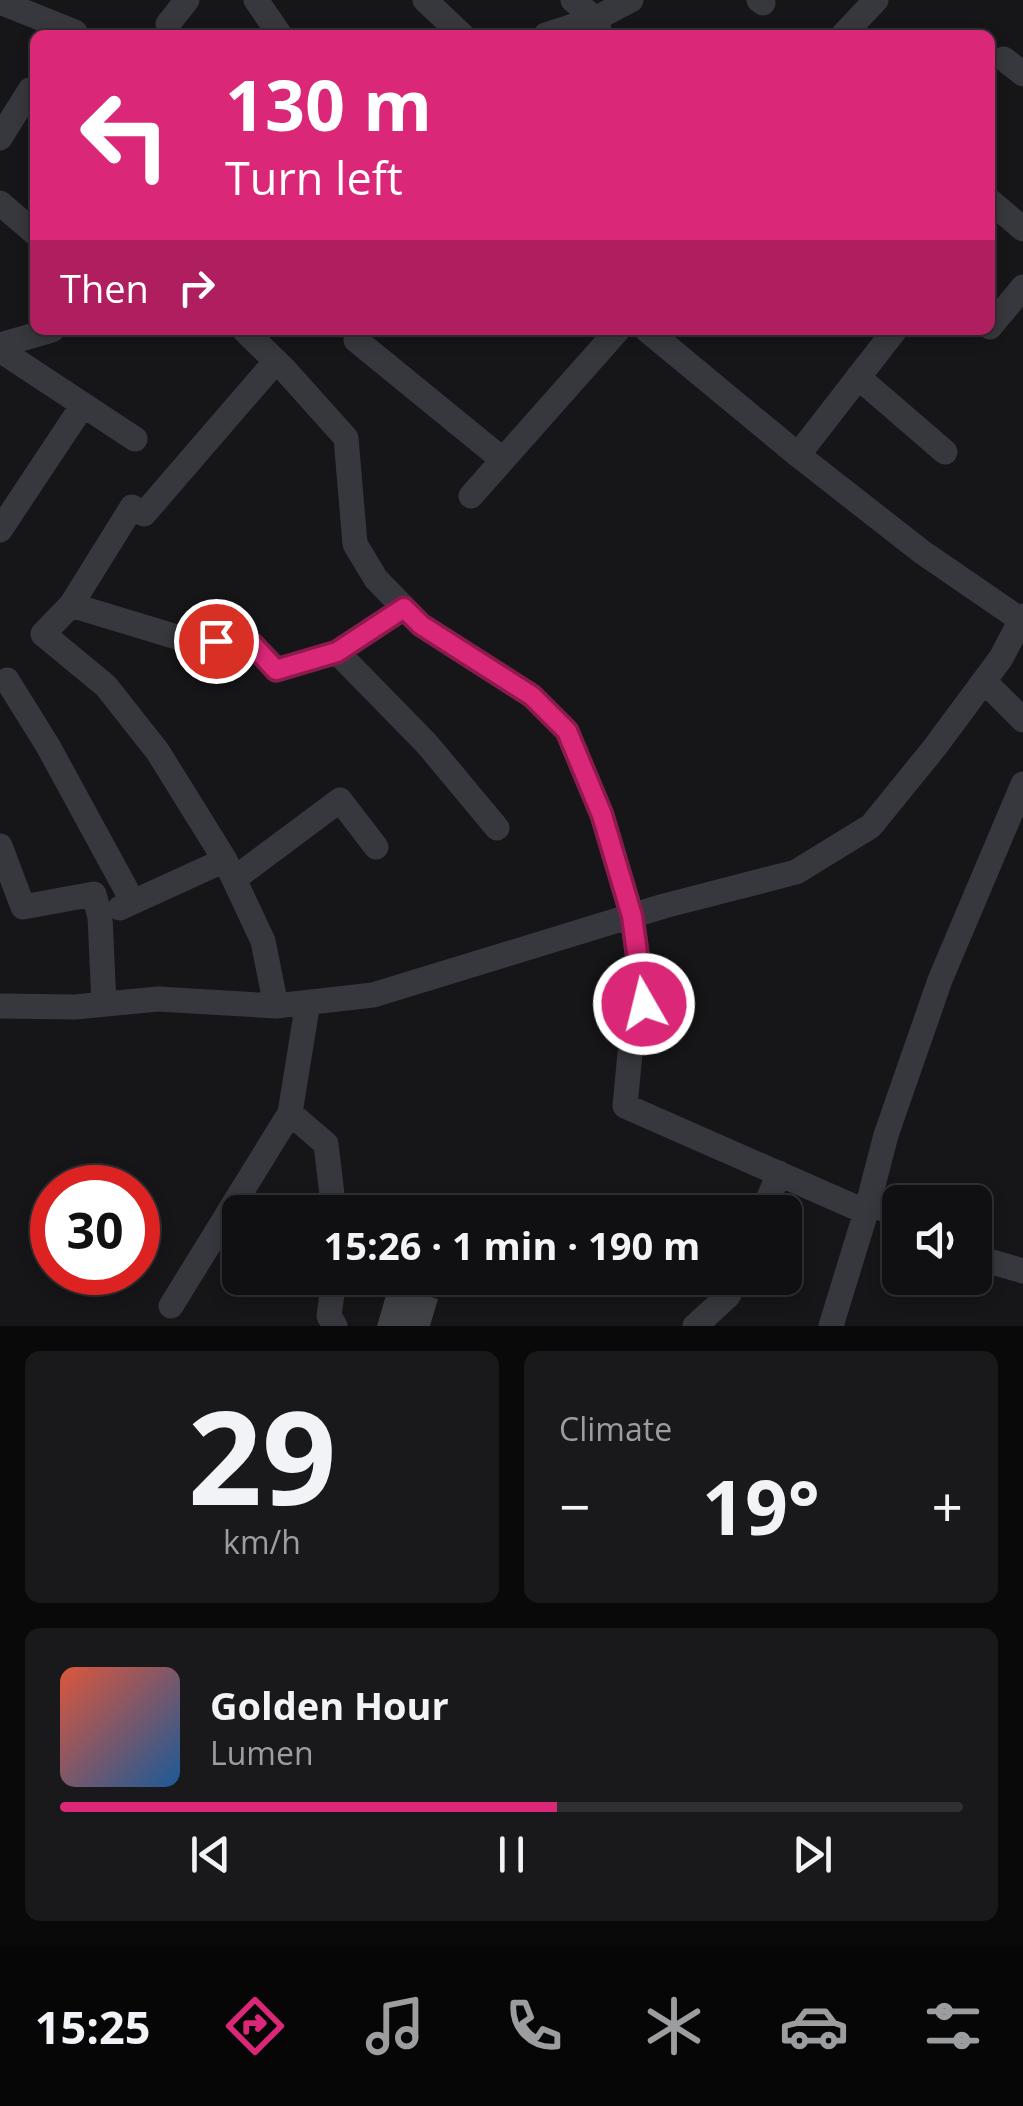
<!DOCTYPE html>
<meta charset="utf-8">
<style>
:root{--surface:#101012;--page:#19191b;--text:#f1f3f6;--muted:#9c9d9f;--line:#303032;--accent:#db2777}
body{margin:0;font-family:"Open Sans",sans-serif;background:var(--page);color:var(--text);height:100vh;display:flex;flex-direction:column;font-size:38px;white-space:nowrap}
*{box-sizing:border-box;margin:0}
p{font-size:32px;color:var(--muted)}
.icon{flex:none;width:55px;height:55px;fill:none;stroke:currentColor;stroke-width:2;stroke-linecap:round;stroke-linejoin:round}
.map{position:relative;height:1326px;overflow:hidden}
.drawer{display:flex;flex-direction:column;gap:25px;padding:25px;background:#09090a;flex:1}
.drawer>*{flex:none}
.top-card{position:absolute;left:30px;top:30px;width:965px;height:305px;border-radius:15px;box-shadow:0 5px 15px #0003,0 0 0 2px var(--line);background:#db2777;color:#fff;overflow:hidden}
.controls{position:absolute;left:882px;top:1185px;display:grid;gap:20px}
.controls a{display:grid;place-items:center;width:110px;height:110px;border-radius:15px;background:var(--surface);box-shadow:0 5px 15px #0003,0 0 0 2px var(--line);font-size:50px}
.speed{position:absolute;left:30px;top:1165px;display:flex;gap:20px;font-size:50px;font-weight:700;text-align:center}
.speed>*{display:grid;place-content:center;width:130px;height:130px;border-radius:50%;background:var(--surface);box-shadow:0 5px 15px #0003,0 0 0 2px var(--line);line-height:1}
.speed .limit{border:15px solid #d22;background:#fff;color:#111}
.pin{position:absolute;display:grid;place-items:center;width:85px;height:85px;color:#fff;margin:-42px;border:5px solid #fff;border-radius:50%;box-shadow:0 2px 10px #0007}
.me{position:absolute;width:110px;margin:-55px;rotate:352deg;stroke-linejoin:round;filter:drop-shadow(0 0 8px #0008)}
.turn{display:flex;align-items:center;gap:35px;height:210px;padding:0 30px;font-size:45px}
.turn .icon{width:130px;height:130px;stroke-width:2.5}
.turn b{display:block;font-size:70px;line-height:85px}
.then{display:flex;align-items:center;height:95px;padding:0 30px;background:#0003;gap:20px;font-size:38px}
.big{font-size:75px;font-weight:700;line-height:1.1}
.drawer .card{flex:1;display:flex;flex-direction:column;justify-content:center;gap:15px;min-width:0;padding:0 35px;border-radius:15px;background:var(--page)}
.drawer .dial{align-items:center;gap:0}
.dial b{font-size:130px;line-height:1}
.song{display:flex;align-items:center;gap:30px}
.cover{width:120px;height:120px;border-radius:15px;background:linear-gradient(135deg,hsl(10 70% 55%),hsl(210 70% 35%))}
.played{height:10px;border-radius:5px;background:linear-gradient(90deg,var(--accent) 55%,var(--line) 55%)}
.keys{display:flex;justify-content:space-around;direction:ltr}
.heat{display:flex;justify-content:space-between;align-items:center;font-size:55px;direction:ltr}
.drawer .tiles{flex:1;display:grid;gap:25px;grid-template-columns:1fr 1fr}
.card:last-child{grid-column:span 2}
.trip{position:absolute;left:222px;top:1195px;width:580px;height:100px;border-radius:15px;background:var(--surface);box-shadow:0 5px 15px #0003,0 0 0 2px var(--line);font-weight:700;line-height:100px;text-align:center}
.menu{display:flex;height:160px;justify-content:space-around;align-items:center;background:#060607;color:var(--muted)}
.menu .icon{width:70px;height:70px}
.menu .selected{color:var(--accent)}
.menu b{font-size:45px;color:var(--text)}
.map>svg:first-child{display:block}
.building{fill:#404145}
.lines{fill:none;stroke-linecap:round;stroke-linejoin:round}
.minor{stroke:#37383d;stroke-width:25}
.route-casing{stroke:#8e194d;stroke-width:25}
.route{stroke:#db2777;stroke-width:18}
</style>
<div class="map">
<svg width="1023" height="1326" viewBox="0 0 1023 1326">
<rect width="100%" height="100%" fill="#161618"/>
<!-- building -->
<path class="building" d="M 389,1285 L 438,1299 L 430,1326 L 377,1326 Z"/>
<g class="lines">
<!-- minor -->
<path class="minor" d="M 256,0 L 280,35
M 425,0 L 462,35
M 573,0 L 595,19 L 599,30
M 759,0 L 763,3
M 0,2 L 75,32
M 168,24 L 187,0
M 546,35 L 595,19 L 631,0
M 843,35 L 876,0
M 1004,59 L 1023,74
M 0,138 L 30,90 L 35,93
M 990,201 L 1023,229
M 0,203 L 35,233
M 990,327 L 1023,287
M 244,330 L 285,370 L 346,438 L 355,544 L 376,579 L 421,625 L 532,696 L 567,731 L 602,815 L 632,916 L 644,1004 L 632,1032 L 625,1106 L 866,1212
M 647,330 L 798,455 L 922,552 L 1021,620
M 356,340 L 503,460
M 0,345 L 52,330
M 0,350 L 135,439
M 858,377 L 945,452
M 798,455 L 895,330
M 471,496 L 618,330
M 0,530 L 83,405
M 71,605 L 180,638 L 252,644 L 277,670 L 337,652 L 404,608
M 337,652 L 427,744 L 497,828
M 7,680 L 48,746 L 133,902
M 984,681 L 1023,720
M 0,846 L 23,907 L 94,894 L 100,917 L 104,1004
M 234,879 L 340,800 L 376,847
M 120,908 L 225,860
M 0,1006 L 75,1007 L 158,999 L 276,1006 L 373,995 L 664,906 L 796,872 L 871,826 L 935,747 L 1001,658 L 1023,616
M 276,1006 L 263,941 L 225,860 L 158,752 L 106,686 L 43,634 L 71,605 L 132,507 L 144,514 L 276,361
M 290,1113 L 326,1144 L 334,1212
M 869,1201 L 900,1218
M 763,1212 L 779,1173
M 975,1257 L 1023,1271
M 334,1278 L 329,1316 L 335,1326
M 171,1306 L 290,1113 L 308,1002
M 695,1326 L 728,1296 L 736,1278
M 831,1326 L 866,1212 L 886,1135 L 940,980 L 1023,784"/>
</g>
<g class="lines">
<!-- route casing -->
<g class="route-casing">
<path id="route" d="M 216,641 L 252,644 L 276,670 L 337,652 L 404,608 L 421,625 L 532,696 L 567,731 L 602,815 L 632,916 L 644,1004"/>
</g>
<!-- route -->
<use href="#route" class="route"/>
</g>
</svg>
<div class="controls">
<a><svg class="icon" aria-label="sound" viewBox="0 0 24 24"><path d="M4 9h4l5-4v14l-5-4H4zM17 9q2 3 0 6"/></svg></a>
</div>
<div class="speed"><div class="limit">30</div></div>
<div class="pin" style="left:216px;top:641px;background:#d93025"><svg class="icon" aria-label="arrive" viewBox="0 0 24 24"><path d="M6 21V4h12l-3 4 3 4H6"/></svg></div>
<svg class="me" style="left:644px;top:1004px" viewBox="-20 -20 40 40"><circle r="17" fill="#db2777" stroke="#fff" stroke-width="3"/><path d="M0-11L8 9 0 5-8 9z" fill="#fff"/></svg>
<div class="trip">15:26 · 1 min · 190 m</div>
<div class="top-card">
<div class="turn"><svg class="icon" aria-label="left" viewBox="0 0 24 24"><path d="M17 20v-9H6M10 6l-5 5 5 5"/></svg><div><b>130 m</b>Turn left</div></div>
<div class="then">Then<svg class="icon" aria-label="right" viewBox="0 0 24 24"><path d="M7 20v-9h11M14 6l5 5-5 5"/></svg></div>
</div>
</div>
<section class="drawer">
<div class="tiles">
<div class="card dial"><b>29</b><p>km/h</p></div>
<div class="card"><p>Climate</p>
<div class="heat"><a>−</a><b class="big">19°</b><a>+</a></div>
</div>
<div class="card">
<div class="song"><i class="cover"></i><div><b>Golden Hour</b><p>Lumen</p></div></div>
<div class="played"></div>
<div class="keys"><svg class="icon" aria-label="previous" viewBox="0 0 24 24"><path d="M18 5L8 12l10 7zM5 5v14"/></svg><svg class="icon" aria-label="pause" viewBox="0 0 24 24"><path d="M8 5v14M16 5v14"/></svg><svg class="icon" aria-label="next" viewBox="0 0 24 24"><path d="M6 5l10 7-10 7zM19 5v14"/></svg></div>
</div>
</div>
</section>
<nav class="menu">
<b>15:25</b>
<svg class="icon selected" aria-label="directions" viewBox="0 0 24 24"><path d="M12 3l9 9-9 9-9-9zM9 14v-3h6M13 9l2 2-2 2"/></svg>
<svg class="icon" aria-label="music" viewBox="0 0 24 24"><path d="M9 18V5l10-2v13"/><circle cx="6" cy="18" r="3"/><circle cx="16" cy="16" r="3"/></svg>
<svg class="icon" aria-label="phone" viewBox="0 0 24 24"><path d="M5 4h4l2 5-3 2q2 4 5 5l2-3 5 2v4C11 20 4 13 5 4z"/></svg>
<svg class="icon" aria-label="climate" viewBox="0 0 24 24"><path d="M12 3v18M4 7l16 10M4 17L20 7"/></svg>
<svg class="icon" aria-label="car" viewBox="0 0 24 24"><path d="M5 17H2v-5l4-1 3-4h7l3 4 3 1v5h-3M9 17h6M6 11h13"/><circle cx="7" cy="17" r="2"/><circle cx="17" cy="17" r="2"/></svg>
<svg class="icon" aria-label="filters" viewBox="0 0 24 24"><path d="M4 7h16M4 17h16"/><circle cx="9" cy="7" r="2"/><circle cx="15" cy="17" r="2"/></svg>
</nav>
